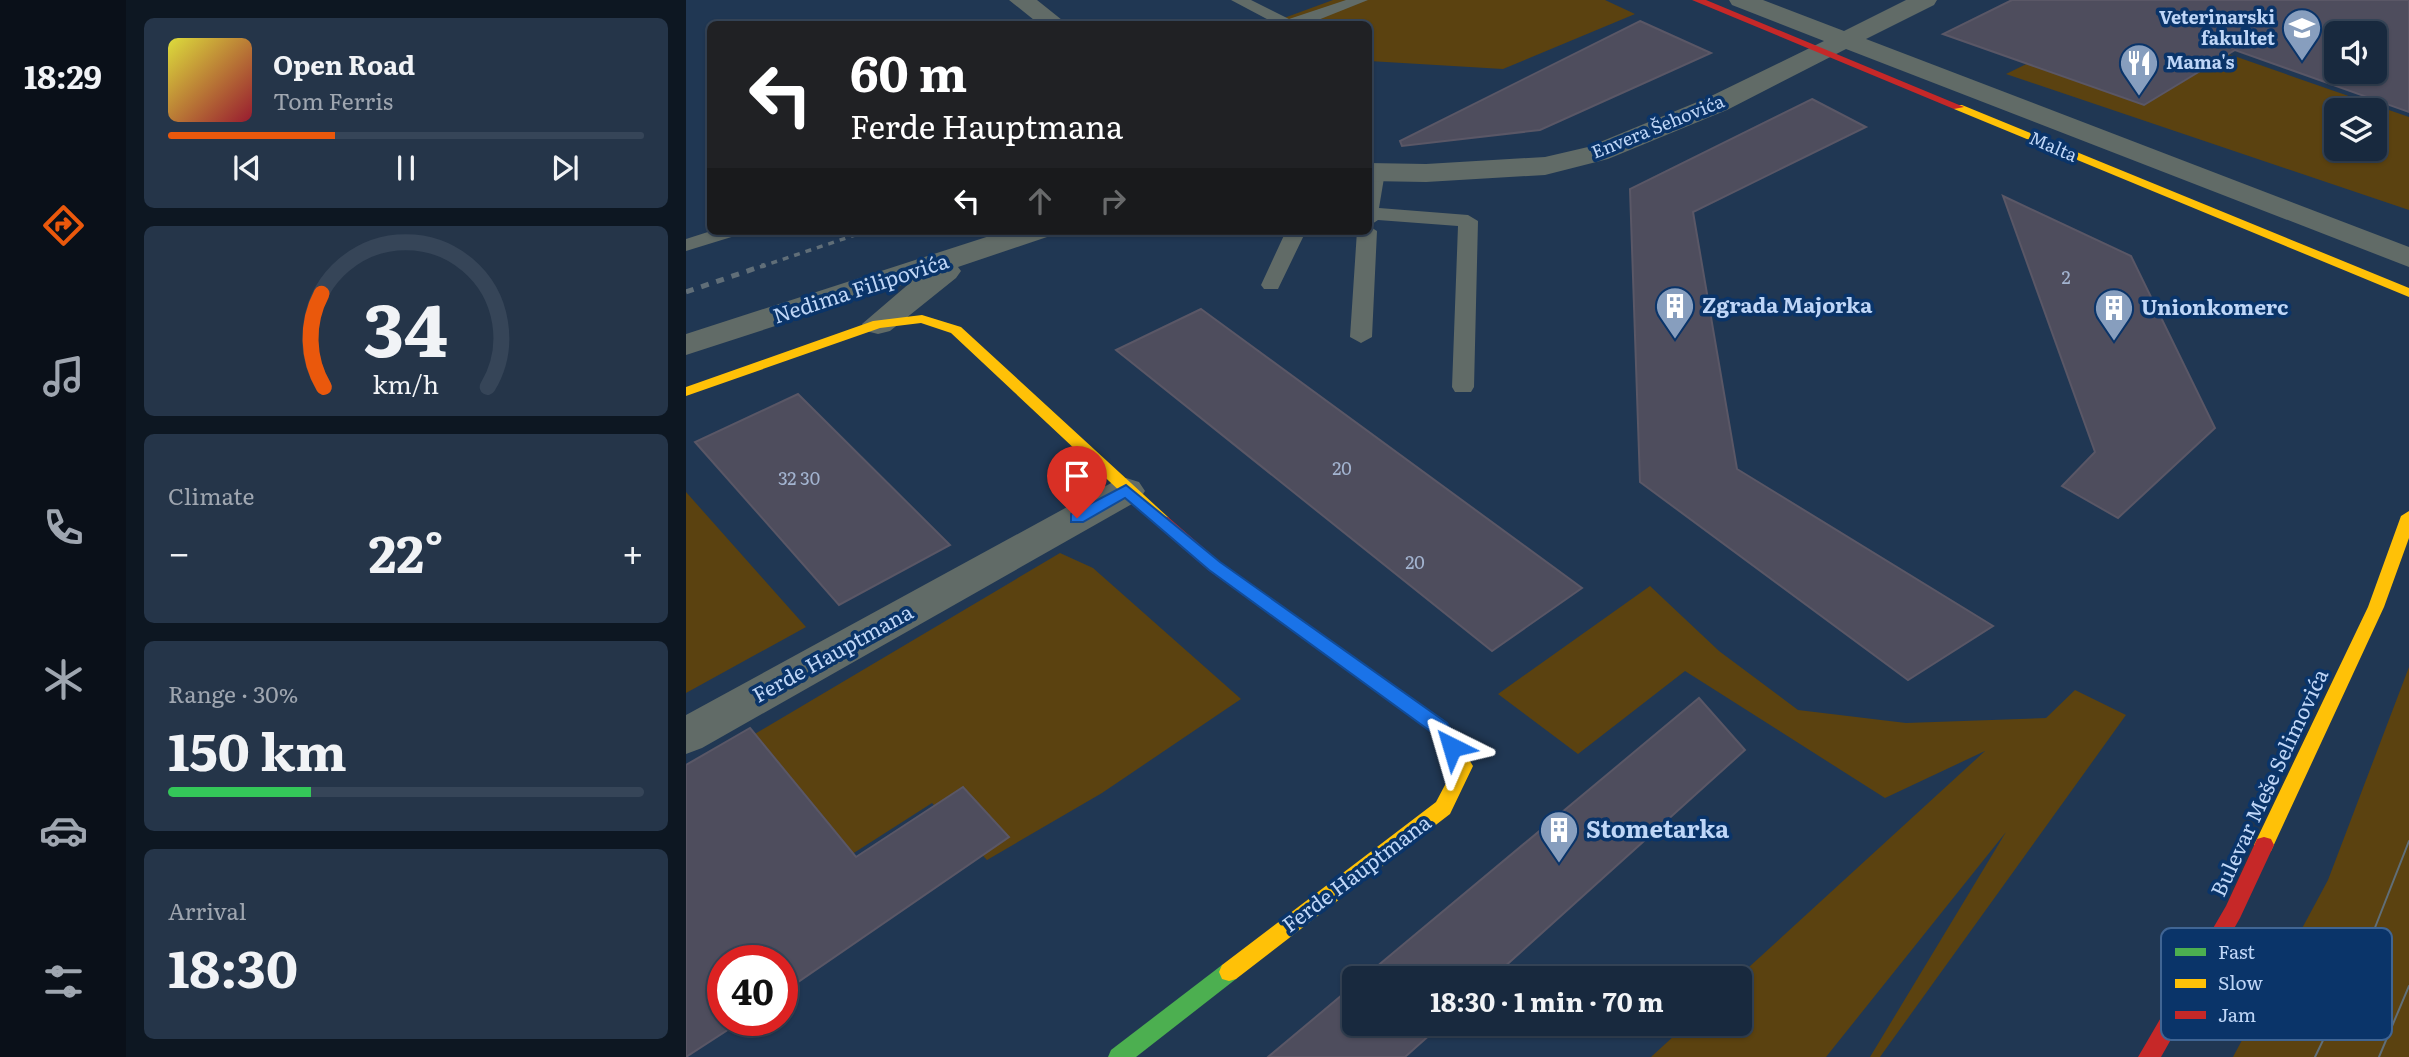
<!DOCTYPE html>
<meta charset="utf-8">
<style>
:root{--surface:#18293e;--page:#253549;--text:#f1f3f6;--muted:#9fa6b0;--line:#364558;--accent:#ea580c}
body{margin:0;font-family:Literata,serif;background:var(--page);color:var(--text);height:100vh;display:flex;flex-direction:column;font-size:26px;white-space:nowrap}
*{box-sizing:border-box;margin:0}
p{font-size:23px;color:var(--muted)}
.icon{flex:none;width:38px;height:38px;fill:none;stroke:currentColor;stroke-width:2;stroke-linecap:round;stroke-linejoin:round}
.map{position:relative;flex:1;overflow:hidden}
.details{display:flex;flex-direction:column;gap:18px;padding:18px;background:#0d1722;width:560px}
.details>*{flex:none}
.banner{position:absolute;left:21px;top:21px;width:665px;height:214px;border-radius:10px;box-shadow:0 2px 5px #0004,0 0 0 2px var(--line);background:#202124;color:#fff;overflow:hidden}
.controls{position:absolute;left:1638px;top:21px;display:grid;gap:14px}
.controls a{display:grid;place-items:center;width:63px;height:63px;border-radius:10px;background:var(--surface);box-shadow:0 2px 5px #0004,0 0 0 2px var(--line);font-size:35px}
.speed{position:absolute;left:21px;top:945px;display:flex;gap:14px;font-size:35px;font-weight:700;text-align:center}
.speed>*{display:grid;place-content:center;width:91px;height:91px;border-radius:50%;background:var(--surface);box-shadow:0 2px 5px #0004,0 0 0 2px var(--line);line-height:1}
.speed .limit{border:10px solid #d22;background:#fff;color:#111}
.pin{position:absolute;display:grid;place-items:center;width:60px;height:60px;color:#fff;margin:-72px -30px;border-radius:50% 50% 50% 0;rotate:-45deg;box-shadow:0 0 7px #0007}
.pin .icon{rotate:45deg}
.me{position:absolute;width:77px;margin:-38px;rotate:320deg;stroke-linejoin:round;filter:drop-shadow(0 0 5px #0008)}
.turn{display:flex;align-items:center;gap:24px;height:147px;padding:0 28px;font-size:32px}
.turn .icon{width:91px;height:91px;stroke-width:2.5}
.turn b{display:block;font-size:49px;line-height:60px}
.lanes{display:flex;align-items:center;height:66px;padding:0 28px;background:#0003;justify-content:center;gap:35px;direction:ltr}
.lanes .off{opacity:.35}
.big{font-size:52px;font-weight:700;line-height:1.1}
.details .card{flex:1;display:flex;flex-direction:column;justify-content:center;gap:10px;min-width:0;padding:0 24px;border-radius:10px;background:var(--page)}
.details .dial{align-items:center;gap:0}
.dial svg{height:182px;overflow:visible;fill:none;stroke:var(--line);stroke-width:7;stroke-linecap:round;text-anchor:middle}
.dial text{fill:var(--text);stroke:none}
.song{display:flex;align-items:center;gap:21px}
.cover{width:84px;height:84px;border-radius:10px;background:linear-gradient(135deg,hsl(60 70% 55%),hsl(350 70% 35%))}
.played{height:7px;border-radius:4px;background:linear-gradient(90deg,var(--accent) 35%,var(--line) 35%)}
.keys{display:flex;justify-content:space-around;direction:ltr}
.heat{display:flex;justify-content:space-between;align-items:center;font-size:38px;direction:ltr}
.charge{height:10px;border-radius:5px;background:linear-gradient(90deg,#34c759 30%,var(--line) 0)}
.trip{position:absolute;left:656px;top:966px;width:410px;height:70px;border-radius:10px;background:var(--surface);box-shadow:0 2px 5px #0004,0 0 0 2px var(--line);font-weight:700;line-height:70px;text-align:center}
main{display:flex;flex:1;min-height:0}
.menu{display:flex;flex-direction:column;width:126px;justify-content:space-around;align-items:center;background:#0a1019;color:var(--muted)}
.menu .icon{width:49px;height:49px}
.menu .active{color:var(--accent)}
.menu b{font-size:32px;color:var(--text)}
.map>svg:first-child{display:block}
.green{fill:#5b4210;fill-rule:evenodd}
.building{fill:#4e4d5d;stroke:#5a5766;stroke-width:2;fill-rule:evenodd}
.lines{fill:none;stroke-linecap:round;stroke-linejoin:round}
.lane{fill:#616b67;fill-rule:evenodd}
.street{fill:#616b67;fill-rule:evenodd}
.fast{fill:#4caf50;fill-rule:evenodd}
.slow{fill:#ffc107;fill-rule:evenodd}
.jam{fill:#c62828;fill-rule:evenodd}
.tram{stroke:#606e78;stroke-width:2}
.rail-far1{stroke:#606e78;stroke-width:3.5;stroke-dasharray:6 6;stroke-linecap:butt}
.rail{stroke:#606e78;stroke-width:5;stroke-dasharray:8 8;stroke-linecap:butt}
.route{fill:#1a73e8;stroke:#114b97;stroke-width:2}
.labels{text-anchor:middle;stroke-width:7;stroke-linejoin:round;paint-order:stroke}
.far-poi-label{font-size:18px;font-weight:bold;fill:#bfd6f7;stroke:#0a3469;text-anchor:end}
.far-street-label{font-size:18px;fill:#bfd6f7;stroke:#0a3469}
.number-label{font-size:18px;fill:#a3b4d0}
.street-label{font-size:21px;fill:#bfd6f7;stroke:#0a3469}
.poi-label{font-size:21px;font-weight:bold;fill:#bfd6f7;stroke:#0a3469;text-anchor:start}
.near-poi-label{font-size:24px;font-weight:bold;fill:#bfd6f7;stroke:#0a3469;text-anchor:start}
.key{fill:#0a3469;stroke:#406594;stroke-width:2}
.key-label{font-size:19px;fill:#bfd6f7}
</style>
<main>
<nav class="menu">
<b>18:29</b>
<svg class="icon active" aria-label="directions" viewBox="0 0 24 24"><path d="M12 3l9 9-9 9-9-9zM9 14v-3h6M13 9l2 2-2 2"/></svg>
<svg class="icon" aria-label="music" viewBox="0 0 24 24"><path d="M9 18V5l10-2v13"/><circle cx="6" cy="18" r="3"/><circle cx="16" cy="16" r="3"/></svg>
<svg class="icon" aria-label="phone" viewBox="0 0 24 24"><path d="M5 4h4l2 5-3 2q2 4 5 5l2-3 5 2v4C11 20 4 13 5 4z"/></svg>
<svg class="icon" aria-label="climate" viewBox="0 0 24 24"><path d="M12 3v18M4 7l16 10M4 17L20 7"/></svg>
<svg class="icon" aria-label="car" viewBox="0 0 24 24"><path d="M5 17H2v-5l4-1 3-4h7l3 4 3 1v5h-3M9 17h6M6 11h13"/><circle cx="7" cy="17" r="2"/><circle cx="17" cy="17" r="2"/></svg>
<svg class="icon" aria-label="filters" viewBox="0 0 24 24"><path d="M4 7h16M4 17h16"/><circle cx="9" cy="7" r="2"/><circle cx="15" cy="17" r="2"/></svg>
</nav>
<section class="details">
<div class="card">
<div class="song"><i class="cover"></i><div><b>Open Road</b><p>Tom Ferris</p></div></div>
<div class="played"></div>
<div class="keys"><svg class="icon" aria-label="previous" viewBox="0 0 24 24"><path d="M18 5L8 12l10 7zM5 5v14"/></svg><svg class="icon" aria-label="pause" viewBox="0 0 24 24"><path d="M8 5v14M16 5v14"/></svg><svg class="icon" aria-label="next" viewBox="0 0 24 24"><path d="M6 5l10 7-10 7zM19 5v14"/></svg></div>
</div>
<div class="card dial"><svg viewBox="0 0 100 80">
<path d="M14 69A42 42 0 1 1 86 69"/>
<path d="M14 69A42 42 0 0 1 13 28" stroke="#ea580c"/>
<text x="50" y="56" font-size="32" font-weight="700">34</text>
<text x="50" y="72" font-size="11">km/h</text>
</svg></div>
<div class="card"><p>Climate</p>
<div class="heat"><a>−</a><b class="big">22°</b><a>+</a></div>
</div>
<div class="card"><p>Range · 30%</p><b class="big">150 km</b><div class="charge"></div></div>
<div class="card"><p>Arrival</p><b class="big">18:30</b></div>
</section>
<div class="map">
<svg width="1723" height="1057" viewBox="0 0 1723 1057">
<rect width="100%" height="100%" fill="#203753"/>
<!-- green -->
<path class="green" d="M 647,0 L 919,0 L 949,14 L 817,69 L 683,61 L 682,24 L 611,24 L 598,18 Z
M 1482,33 L 1723,117 L 1723,210 L 1320,74 L 1361,54 ZM 1650,110 L 1689,110 L 1689,149 L 1650,149 Z
M 0,492 L 120,627 L 0,693 Z
M 374,553 L 407,568 L 555,699 L 416,793 L 301,860 L 246,803 L 124,881 L 30,757 Z
M 964,586 L 1033,651 L 1112,710 L 1220,723 L 1360,718 L 1389,690 L 1440,715 L 1194,1057 L 1184,1057 L 1320,832 L 1140,1057 L 965,1057 L 1001,1024 L 1054,1024 L 1054,978 L 1051,978 L 1299,751 L 1199,798 L 999,671 L 892,754 L 812,694 Z
M 1723,667 L 1723,1057 L 1547,1057 L 1642,880 Z"/>
<!-- building -->
<path class="building" d="M 1326,0 L 1723,0 L 1723,112 L 1549,50 L 1458,105 L 1257,34 ZM 1650,33 L 1689,33 L 1689,72 L 1650,72 Z
M 954,21 L 1025,53 L 854,130 L 716,146 L 714,141 Z
M 1126,99 L 1180,127 L 1007,212 L 1051,469 L 1307,626 L 1222,680 L 954,482 L 944,189 Z
M 1317,196 L 1445,256 L 1529,428 L 1432,518 L 1376,486 L 1409,452 Z
M 515,309 L 896,588 L 806,651 L 430,350 Z
M 112,394 L 264,545 L 153,605 L 9,442 Z
M 1013,698 L 1059,750 L 806,978 L 677,978 Z
M 64,728 L 170,857 L 277,787 L 323,837 L 96,993 L 96,961 L 37,961 L 37,1020 L 57,1020 L 0,1057 L 0,765 Z
M 668,985 L 668,1024 L 756,1024 L 719,1057 L 582,1057 Z"/>
<g class="lines">
<!-- lane -->
<path class="lane" d="M 545,0 L 565,0 L 603,19 L 660,0 L 682,0 L 622,24 L 590,24 Z
M 690,166 L 699,172 L 693,208 L 782,215 L 792,221 L 788,387 L 785,392 L 769,392 L 766,387 L 772,226 L 692,220 L 683,226 L 691,231 L 686,337 L 675,343 L 664,337 L 671,231 L 682,231 L 682,170 Z
M 25,231 L 55,231 L 52,235 L 0,251 L 0,239 Z
M 600,231 L 620,231 L 592,289 L 578,289 L 575,285 Z"/>
<!-- street -->
<path class="street" d="M 323,0 L 351,0 L 381,24 L 353,24 Z
M 1043,0 L 1077,0 L 1158,31 L 1220,0 L 1251,0 L 1248,5 L 1180,39 L 1723,247 L 1723,267 L 1160,49 L 1041,110 L 922,159 L 859,175 L 740,182 L 682,181 L 682,163 L 740,164 L 859,157 L 902,147 L 1021,98 L 1138,41 L 1046,5 Z
M 319,231 L 365,231 L 361,237 L 272,267 L 275,271 L 270,278 L 204,331 L 192,334 L 180,331 L 176,324 L 225,282 L 0,355 L 0,334 Z
M 440,478 L 453,482 L 459,491 L 453,500 L 16,748 L 0,754 L 0,715 L 427,482 Z"/>
<!-- fast -->
<path class="fast" d="M 543,963 L 550,965 L 553,972 L 550,979 L 450,1057 L 422,1057 L 425,1050 L 536,965 Z"/>
<!-- slow -->
<path class="slow" d="M 1268,105 L 1276,105 L 1723,288 L 1723,297 L 1268,109 Z
M 236,315 L 275,327 L 482,517 L 484,521 L 482,525 L 470,525 L 265,333 L 235,323 L 194,328 L 0,396 L 0,387 L 187,321 Z
M 1723,511 L 1723,538 L 1698,607 L 1585,851 L 1578,853 L 1571,851 L 1568,845 L 1682,607 L 1715,516 Z
M 662,655 L 761,724 L 787,766 L 764,814 L 550,979 L 543,981 L 536,979 L 533,972 L 536,965 L 750,802 L 769,766 L 749,734 L 656,667 L 653,662 L 656,657 Z"/>
<!-- jam -->
<path class="jam" d="M 1006,0 L 1020,0 L 1278,107 L 1268,109 Z
M 476,516 L 482,517 L 534,562 L 668,657 L 671,662 L 668,667 L 656,667 L 522,570 L 470,525 L 468,521 Z
M 1578,837 L 1585,839 L 1588,845 L 1554,918 L 1475,1057 L 1452,1057 L 1540,906 L 1571,839 Z"/>
<!-- tram -->
<path class="tram" d="M 1629,1057 L 1679,953 L 1723,841
M 1693,1057 L 1723,986"/>
<!-- rail-far1 -->
<path class="rail-far1" d="M 74,267 L 181,231"/>
<!-- rail -->
<path class="rail" d="M 0,292 L 79,265"/>
</g>
<!-- route -->
<path class="route" d="M 440,485 L 534,562 L 761,723 L 775,747 L 773,752 L 760,752 L 748,734 L 523,570 L 439,498 L 397,522 L 385,522 L 385,514 Z"/>
<!-- icons -->
<defs>
<g id="university-pin" transform="scale(2.0125)"><path d="M0 17L-7.5 6A9.5 9.5 0 1 1 7.5 6Z" fill="#879ebe" stroke="#0a3469"/><path d="M0-5L7-2L0 1L-7-2ZM-4 1L0 2.5L4 1V4Q0 6-4 4Z" fill="#fff"/></g>
<g id="restaurant-pin" transform="scale(2.0125)"><path d="M0 17L-7.5 6A9.5 9.5 0 1 1 7.5 6Z" fill="#879ebe" stroke="#0a3469"/><path d="M-5-6h1v4h1v-4h1v4h1v-4h1v5L-1.5 .5V6h-2V.5L-5-1ZM5-6V6H3V1.5H1.5Q1.5-4 5-6Z" fill="#fff"/></g>
<g id="building-pin" transform="scale(2.0125)"><path d="M0 17L-7.5 6A9.5 9.5 0 1 1 7.5 6Z" fill="#879ebe" stroke="#0a3469"/><path d="M-4-6H4V6H1V3H-1V6H-4ZM-2.5-4.3h1.7v1.8h-1.7ZM.8-4.3h1.7v1.8H.8ZM-2.5-1h1.7V.8h-1.7ZM.8-1h1.7V.8H.8Z" fill="#fff"/></g>
</defs>
<g fill-rule="evenodd">
<use href="#university-pin" x="1616" y="28"/>
<use href="#restaurant-pin" x="1453" y="63"/>
<use href="#building-pin" x="989" y="306"/>
<use href="#building-pin" x="1428" y="308"/>
<use href="#building-pin" x="873" y="830"/>
</g>
<g class="labels">
<!-- far-poi labels -->
<g class="far-poi-label">
<text x="1589" y="24">Veterinarski<tspan x="1589" dy="21">fakultet</tspan></text>
<text x="1480" y="69" text-anchor="start">Mama's</text>
</g>
<!-- far-street labels -->
<g class="far-street-label">
<text transform="translate(972 127) rotate(-22)" y="6">Envera Šehovića</text>
<text transform="translate(1367 147) rotate(23)" y="6">Malta</text>
</g>
<!-- number labels -->
<g class="number-label">
<text x="1380" y="284">2</text>
<text x="656" y="475">20</text>
<text x="113" y="485">32 30</text>
<text x="729" y="569">20</text>
</g>
<!-- street labels -->
<g class="street-label">
<text transform="translate(175 289) rotate(-18)" y="7">Nedima Filipovića</text>
<text transform="translate(147 654) rotate(-29)" y="7">Ferde Hauptmana</text>
<text transform="translate(1584 783) rotate(-65)" y="7">Bulevar Meše Selimovića</text>
<text transform="translate(671 874) rotate(-37)" y="7">Ferde Hauptmana</text>
</g>
<!-- poi labels -->
<g class="poi-label">
<text x="1016" y="313">Zgrada Majorka</text>
<text x="1455" y="315">Unionkomerc</text>
</g>
<!-- near-poi labels -->
<g class="near-poi-label">
<text x="900" y="838">Stometarka</text>
</g>
</g>
<!-- legend -->
<rect x="1475" y="928" width="231" height="112" rx="10" class="key"/>
<rect x="1489" y="948" width="31" height="8" fill="#4caf50"/>
<rect x="1489" y="979" width="31" height="9" fill="#ffc107"/>
<rect x="1489" y="1011" width="31" height="8" fill="#c62828"/>
<g class="key-label">
<text x="1532" y="959">Fast</text>
<text x="1532" y="990">Slow</text>
<text x="1532" y="1022">Jam</text>
</g>
</svg>
<div class="controls">
<a><svg class="icon" aria-label="sound" viewBox="0 0 24 24"><path d="M4 9h4l5-4v14l-5-4H4zM17 9q2 3 0 6"/></svg></a>
<a><svg class="icon" aria-label="layers" viewBox="0 0 24 24"><path d="M12 4l9 5-9 5-9-5zM3 14l9 5 9-5"/></svg></a>
</div>
<div class="speed"><div class="limit">40</div></div>
<div class="pin" style="left:391px;top:518px;background:#d93025"><svg class="icon" aria-label="arrive" viewBox="0 0 24 24"><path d="M6 21V4h12l-3 4 3 4H6"/></svg></div>
<svg class="me" style="left:766px;top:747px" viewBox="-20 -20 40 40"><path d="M0-17L14 15 0 8-14 15z" fill="#1a73e8" stroke="#fff" stroke-width="4"/></svg>
<div class="trip">18:30 · 1 min · 70 m</div>
<div class="banner">
<div class="turn"><svg class="icon" aria-label="left" viewBox="0 0 24 24"><path d="M17 20v-9H6M10 6l-5 5 5 5"/></svg><div><b>60 m</b>Ferde Hauptmana</div></div>
<div class="lanes"><svg class="icon" aria-label="left" viewBox="0 0 24 24"><path d="M17 20v-9H6M10 6l-5 5 5 5"/></svg><svg class="icon off" aria-label="ahead" viewBox="0 0 24 24"><path d="M12 20V5M6 11l6-6 6 6"/></svg><svg class="icon off" aria-label="right" viewBox="0 0 24 24"><path d="M7 20v-9h11M14 6l5 5-5 5"/></svg></div>
</div>
</div>
</main>
